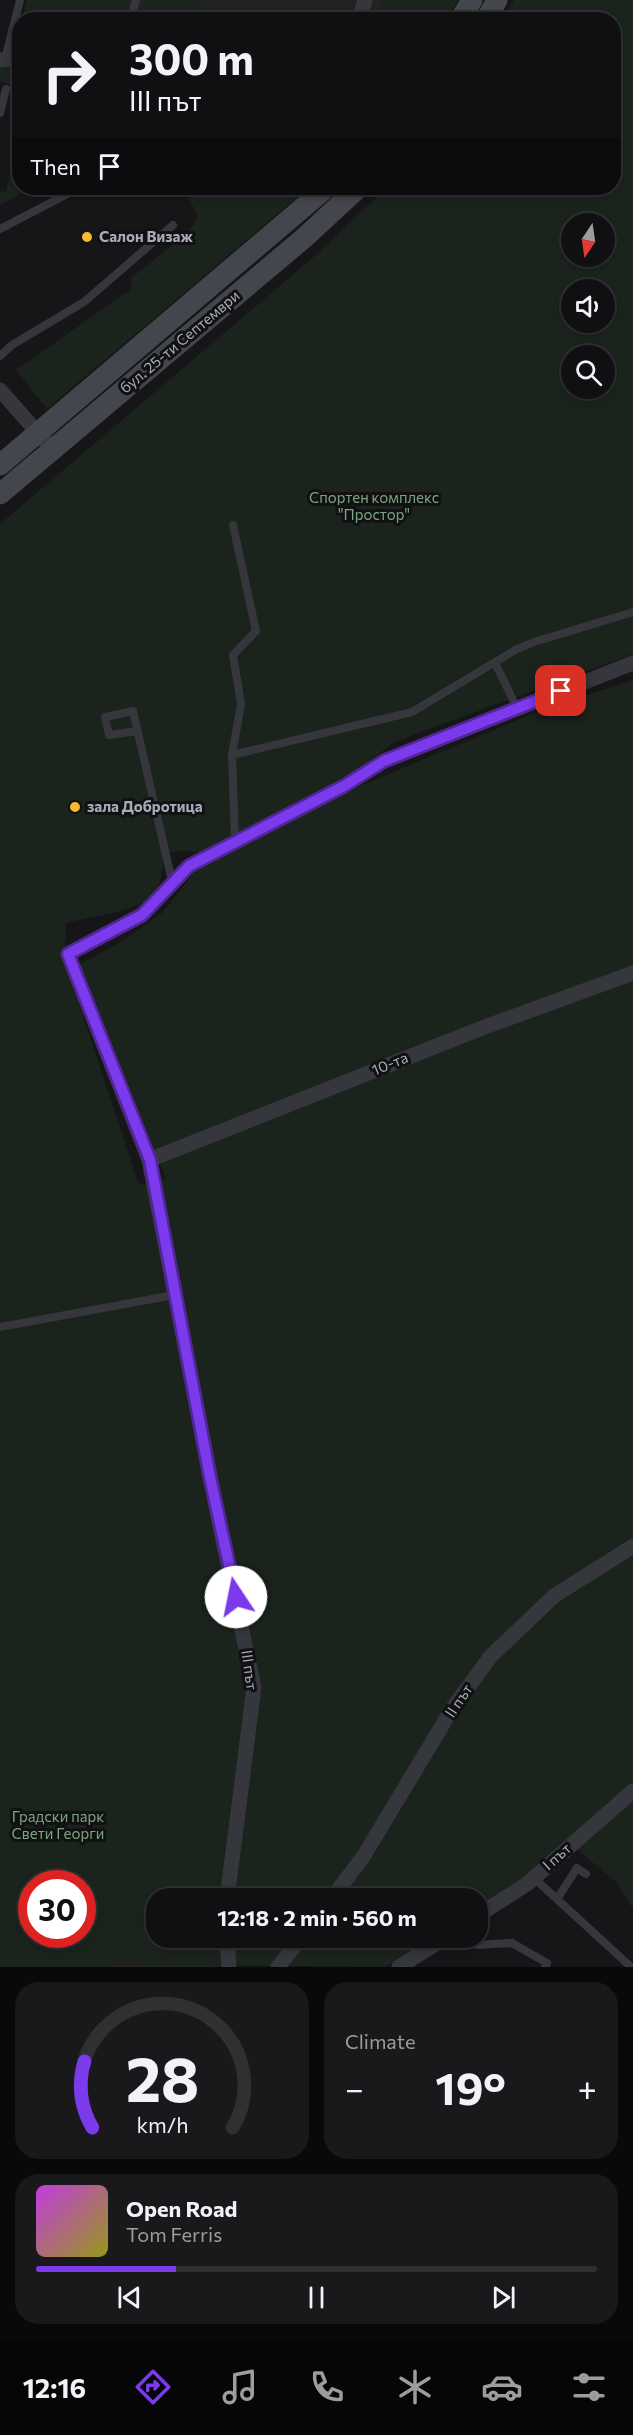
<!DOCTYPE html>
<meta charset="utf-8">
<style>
:root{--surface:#101012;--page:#19191b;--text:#f1f3f6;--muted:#9c9d9f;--line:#303032;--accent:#7c3aed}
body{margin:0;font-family:Commissioner,sans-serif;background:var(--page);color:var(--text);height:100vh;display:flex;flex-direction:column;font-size:22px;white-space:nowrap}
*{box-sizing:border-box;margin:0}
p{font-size:20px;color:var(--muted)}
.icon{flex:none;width:33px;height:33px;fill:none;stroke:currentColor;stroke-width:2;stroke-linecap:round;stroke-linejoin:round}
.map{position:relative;height:1967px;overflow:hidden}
.side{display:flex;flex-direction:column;gap:15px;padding:15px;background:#09090a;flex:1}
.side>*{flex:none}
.hud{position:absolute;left:12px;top:12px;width:609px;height:183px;border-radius:24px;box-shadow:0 3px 9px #0003,0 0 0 2px var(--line);background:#101012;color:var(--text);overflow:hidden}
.needle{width:39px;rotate:193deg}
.controls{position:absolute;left:561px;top:213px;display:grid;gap:12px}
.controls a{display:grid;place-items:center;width:54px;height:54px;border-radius:50%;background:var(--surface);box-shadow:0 3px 9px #0003,0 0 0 2px var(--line);font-size:30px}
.speed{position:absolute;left:18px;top:1870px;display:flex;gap:12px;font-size:30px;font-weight:700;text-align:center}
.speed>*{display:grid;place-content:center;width:78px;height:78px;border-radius:50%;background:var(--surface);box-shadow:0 3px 9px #0003,0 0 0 2px var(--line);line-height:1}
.speed .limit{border:9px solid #d22;background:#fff;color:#111}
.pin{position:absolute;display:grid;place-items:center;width:51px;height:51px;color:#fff;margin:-26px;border-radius:12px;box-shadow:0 3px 9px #0006}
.me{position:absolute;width:66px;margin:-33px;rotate:349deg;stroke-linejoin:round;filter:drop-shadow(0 0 4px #0008)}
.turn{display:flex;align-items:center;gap:21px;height:126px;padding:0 18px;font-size:27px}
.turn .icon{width:78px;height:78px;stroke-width:2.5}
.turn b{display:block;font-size:42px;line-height:51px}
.then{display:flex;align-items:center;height:57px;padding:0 18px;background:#0003;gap:12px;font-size:22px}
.big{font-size:45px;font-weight:700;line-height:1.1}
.side .card{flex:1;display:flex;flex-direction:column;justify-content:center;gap:9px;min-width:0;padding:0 21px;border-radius:24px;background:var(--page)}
.side .dial{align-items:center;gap:0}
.dial svg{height:156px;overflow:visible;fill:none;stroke:var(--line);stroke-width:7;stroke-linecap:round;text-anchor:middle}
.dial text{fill:var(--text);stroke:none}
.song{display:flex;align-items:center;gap:18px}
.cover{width:72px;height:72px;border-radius:9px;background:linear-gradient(135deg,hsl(290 70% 55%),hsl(60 70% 35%))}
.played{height:6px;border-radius:3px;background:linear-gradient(90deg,var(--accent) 25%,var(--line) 25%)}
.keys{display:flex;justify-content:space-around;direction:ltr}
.heat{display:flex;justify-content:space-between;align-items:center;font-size:33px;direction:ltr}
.side .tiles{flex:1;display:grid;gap:15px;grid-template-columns:1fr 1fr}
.card:last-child{grid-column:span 2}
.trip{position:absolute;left:146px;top:1888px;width:342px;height:60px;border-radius:24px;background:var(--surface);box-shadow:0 3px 9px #0003,0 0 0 2px var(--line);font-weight:700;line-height:60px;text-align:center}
.dock{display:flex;height:96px;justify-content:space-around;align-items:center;background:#060607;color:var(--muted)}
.dock .icon{width:42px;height:42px}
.dock .on{color:var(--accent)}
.dock b{font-size:27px;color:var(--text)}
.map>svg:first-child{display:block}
.built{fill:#222225}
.green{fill:#1b231d;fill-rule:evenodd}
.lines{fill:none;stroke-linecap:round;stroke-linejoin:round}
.lane{stroke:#36373d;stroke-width:8}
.street{stroke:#36373d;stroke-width:15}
.secondary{stroke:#44464d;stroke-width:21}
.route-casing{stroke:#51269a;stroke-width:15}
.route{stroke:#7c3aed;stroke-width:10}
.poi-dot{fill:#f7b92e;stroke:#111113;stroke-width:2}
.labels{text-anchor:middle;stroke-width:6;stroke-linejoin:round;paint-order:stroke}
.poi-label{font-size:15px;font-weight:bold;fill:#a7acb8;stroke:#111113;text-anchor:start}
.street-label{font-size:15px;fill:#a7acb8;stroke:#111113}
.park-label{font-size:15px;fill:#7da481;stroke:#111113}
</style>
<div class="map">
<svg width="633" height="1967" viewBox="0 0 633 1967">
<rect width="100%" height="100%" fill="#161618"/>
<!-- built -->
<path class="built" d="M 128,0 L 393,0 L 384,19 L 123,20 Z
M 111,1964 L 221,1965 L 221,1967 L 112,1967 Z"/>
<!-- green -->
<path class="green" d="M 27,0 L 128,0 L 124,17 L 101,14 L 85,19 L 22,19 Z
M 144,0 L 201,0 L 199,13 L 230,19 L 147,19 L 143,15 Z
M 382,0 L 458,0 L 446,19 L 365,20 L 366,15 L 378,17 Z
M 514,0 L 633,0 L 633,654 L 394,742 L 361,768 L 200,853 L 183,850 L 168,854 C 160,865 163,883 155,893 C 141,911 89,917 66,923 L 64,958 L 139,1185 L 166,1179 L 80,964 L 121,942 L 163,912 L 196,870 L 317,804 L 544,709 L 633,680 L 633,1909 L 616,1882 L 579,1851 L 569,1838 L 535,1870 L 477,1909 L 477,1899 L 156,1899 L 156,1938 L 434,1938 L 385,1967 L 112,1964 L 112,1967 L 0,1967 L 0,524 L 317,254 L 386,188 L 614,188 L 614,20 L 503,19 ZM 572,224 L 604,224 L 604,256 L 572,256 ZM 572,290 L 604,290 L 604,322 L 572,322 ZM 572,356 L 604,356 L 604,388 L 572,388 ZM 32,1884 L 82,1884 L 82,1935 L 32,1935 Z
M 292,7 L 345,19 L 276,19 L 277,14 L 289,16 Z
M 19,64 L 19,87 L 0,82 L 0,65 Z
M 19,136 L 20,188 L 31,188 L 0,205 L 0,191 L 6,192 Z
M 183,188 L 308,188 L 47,409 L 16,370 L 131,289 L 131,278 L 189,232 L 198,216 Z"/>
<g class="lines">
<!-- lane -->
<path class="lane" d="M 131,20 L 136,0
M 5,59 L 20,0
M 0,113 L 6,89
M 0,229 L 79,188
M 0,356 L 12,345 L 84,302 L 173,225
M 233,525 L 256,631 L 233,655 L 241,704 L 232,755 L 235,841
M 495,663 L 517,708
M 137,731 L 109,735 L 105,717 L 133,711 L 172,881
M 232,755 L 412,712 L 517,649 L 534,642 L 633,612
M 0,1327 L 174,1295
M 534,1878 L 631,1967
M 557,1899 L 577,1868 L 586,1874
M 452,1938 L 478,1945 L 512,1943 L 547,1963 L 545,1967"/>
<!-- street -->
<path class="street" d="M 359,20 L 365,0
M 0,60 L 20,58
M 0,390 L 45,441
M 149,1160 L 482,1028 L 633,973
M 227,1899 L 254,1687 L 219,1522 L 149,1160 L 68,954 L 142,915 L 189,866 L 344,786 L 384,761 L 633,663
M 331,1899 L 363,1857 L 452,1709 L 491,1656 L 554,1596 L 633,1546
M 477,1916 L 527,1884 L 633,1791
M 227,1938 L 229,1967
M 278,1967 L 301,1938
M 399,1967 L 445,1938"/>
<!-- secondary -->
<path class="secondary" d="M 460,20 L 472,0
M 486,20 L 497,0
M 0,465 L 326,188
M 0,494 L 304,238 L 358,188"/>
</g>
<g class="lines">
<!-- route casing -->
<g class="route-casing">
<path id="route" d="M 236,1597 L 210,1477 L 150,1160 L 68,954 L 142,915 L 189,866 L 344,786 L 384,761 L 561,691"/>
</g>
<!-- route -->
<use href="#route" class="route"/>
</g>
<!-- markers -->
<g class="poi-dot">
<circle cx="87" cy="237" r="6"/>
<circle cx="75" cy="807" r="6"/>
</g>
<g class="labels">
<!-- poi labels -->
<g class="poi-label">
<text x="99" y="242">Салон Визаж</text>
<text x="87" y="812">зала Добротица</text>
</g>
<!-- street labels -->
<g class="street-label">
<text transform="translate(180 342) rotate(-40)" y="5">бул. 25-ти Септември</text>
<text transform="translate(390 1064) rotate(-22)" y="5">10-та</text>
<text transform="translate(249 1670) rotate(82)" y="5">ІІІ път</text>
<text transform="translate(459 1701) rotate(-56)" y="5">ІІ път</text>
<text transform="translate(557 1857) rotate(-42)" y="5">І път</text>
</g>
<!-- park labels -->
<g class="park-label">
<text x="374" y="503">Спортен комплекс<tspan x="374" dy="17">"Простор"</tspan></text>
<text x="58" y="1822">Градски парк<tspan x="58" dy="17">Свети Георги</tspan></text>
</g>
</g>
</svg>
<div class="controls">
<a><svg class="needle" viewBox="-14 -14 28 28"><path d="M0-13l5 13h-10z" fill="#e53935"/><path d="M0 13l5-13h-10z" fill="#9c9d9f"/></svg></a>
<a><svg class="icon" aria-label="sound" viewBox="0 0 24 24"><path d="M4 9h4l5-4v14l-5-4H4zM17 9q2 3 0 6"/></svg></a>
<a><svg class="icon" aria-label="search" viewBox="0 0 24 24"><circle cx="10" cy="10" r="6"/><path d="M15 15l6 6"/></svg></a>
</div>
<div class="speed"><div class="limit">30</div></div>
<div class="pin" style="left:561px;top:691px;background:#d93025"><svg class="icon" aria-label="arrive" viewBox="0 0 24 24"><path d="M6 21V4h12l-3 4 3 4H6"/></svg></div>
<svg class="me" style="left:236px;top:1597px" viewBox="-20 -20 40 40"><circle r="19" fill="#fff"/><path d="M0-13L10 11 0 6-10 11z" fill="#7c3aed"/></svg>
<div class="trip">12:18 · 2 min · 560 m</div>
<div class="hud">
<div class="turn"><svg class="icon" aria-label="right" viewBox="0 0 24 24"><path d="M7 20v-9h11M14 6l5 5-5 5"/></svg><div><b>300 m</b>ІІІ път</div></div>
<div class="then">Then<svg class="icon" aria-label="arrive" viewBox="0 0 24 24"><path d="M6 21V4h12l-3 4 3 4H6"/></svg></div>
</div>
</div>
<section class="side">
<div class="tiles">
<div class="card dial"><svg viewBox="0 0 100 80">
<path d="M14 69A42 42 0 1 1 86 69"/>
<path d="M14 69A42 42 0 0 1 10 35" stroke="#7c3aed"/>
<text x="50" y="56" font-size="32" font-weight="700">28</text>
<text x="50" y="72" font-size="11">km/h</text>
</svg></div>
<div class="card"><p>Climate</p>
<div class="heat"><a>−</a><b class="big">19°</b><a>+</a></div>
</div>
<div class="card">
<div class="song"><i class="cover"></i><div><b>Open Road</b><p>Tom Ferris</p></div></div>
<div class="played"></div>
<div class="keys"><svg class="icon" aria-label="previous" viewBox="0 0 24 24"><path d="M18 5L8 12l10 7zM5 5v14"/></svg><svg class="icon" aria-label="pause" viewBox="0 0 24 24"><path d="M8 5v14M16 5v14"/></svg><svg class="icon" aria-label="next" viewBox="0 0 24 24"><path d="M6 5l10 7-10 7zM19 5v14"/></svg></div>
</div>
</div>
</section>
<nav class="dock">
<b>12:16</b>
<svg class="icon on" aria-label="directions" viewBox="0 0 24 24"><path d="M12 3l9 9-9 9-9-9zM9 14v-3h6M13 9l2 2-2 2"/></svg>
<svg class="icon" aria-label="music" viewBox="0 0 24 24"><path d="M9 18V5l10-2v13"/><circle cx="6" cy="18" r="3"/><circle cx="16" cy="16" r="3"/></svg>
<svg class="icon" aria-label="phone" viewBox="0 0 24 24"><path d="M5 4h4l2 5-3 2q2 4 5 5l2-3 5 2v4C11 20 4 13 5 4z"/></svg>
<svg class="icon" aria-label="climate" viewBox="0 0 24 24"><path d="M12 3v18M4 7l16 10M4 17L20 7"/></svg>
<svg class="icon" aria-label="car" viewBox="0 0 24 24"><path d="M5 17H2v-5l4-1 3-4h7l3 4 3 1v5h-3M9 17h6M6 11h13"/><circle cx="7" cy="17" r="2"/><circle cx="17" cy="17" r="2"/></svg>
<svg class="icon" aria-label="filters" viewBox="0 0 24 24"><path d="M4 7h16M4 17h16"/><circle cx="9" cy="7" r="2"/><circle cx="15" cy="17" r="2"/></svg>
</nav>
